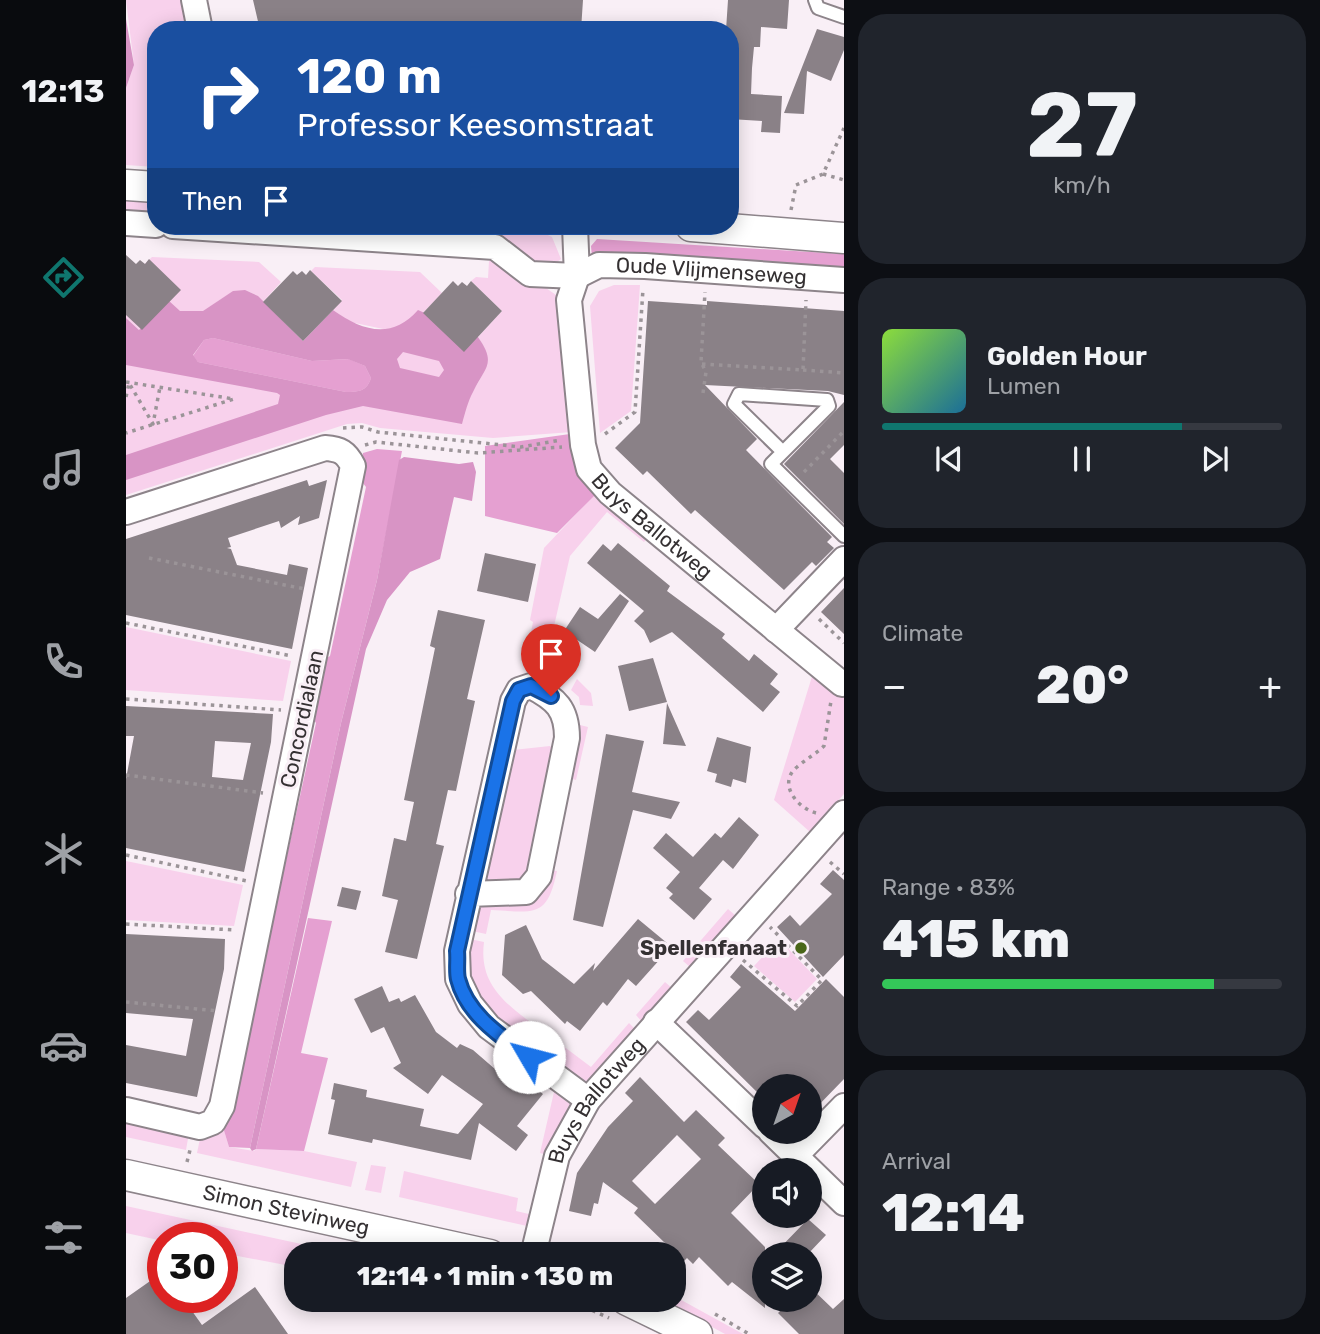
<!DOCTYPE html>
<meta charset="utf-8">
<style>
:root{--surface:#171b24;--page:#20242c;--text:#f1f3f6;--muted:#9ea1a6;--line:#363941;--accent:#0f766e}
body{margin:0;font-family:Rubik,sans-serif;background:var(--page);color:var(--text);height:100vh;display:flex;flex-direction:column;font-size:26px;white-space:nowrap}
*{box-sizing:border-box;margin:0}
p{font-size:23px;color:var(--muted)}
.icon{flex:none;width:38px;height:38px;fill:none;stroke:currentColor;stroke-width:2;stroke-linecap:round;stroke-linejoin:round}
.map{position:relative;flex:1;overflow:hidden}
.side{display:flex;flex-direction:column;gap:14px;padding:14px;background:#0d0f14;width:476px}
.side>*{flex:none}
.banner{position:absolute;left:21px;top:21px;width:592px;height:214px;border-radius:28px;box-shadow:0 4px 18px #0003;background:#1a4fa0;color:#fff;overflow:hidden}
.needle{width:46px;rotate:40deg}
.controls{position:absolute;left:626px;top:1074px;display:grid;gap:14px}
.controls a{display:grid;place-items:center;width:70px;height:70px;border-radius:50%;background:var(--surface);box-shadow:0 4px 18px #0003;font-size:35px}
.speed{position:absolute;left:21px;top:1222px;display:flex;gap:14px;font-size:35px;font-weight:700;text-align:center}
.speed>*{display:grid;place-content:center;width:91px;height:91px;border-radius:50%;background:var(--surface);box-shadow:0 4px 18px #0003;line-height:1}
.speed .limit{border:10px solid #d22;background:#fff;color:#111}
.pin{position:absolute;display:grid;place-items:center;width:60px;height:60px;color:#fff;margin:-72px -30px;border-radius:50% 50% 50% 0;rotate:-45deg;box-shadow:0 0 7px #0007}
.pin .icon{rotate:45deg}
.me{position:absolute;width:77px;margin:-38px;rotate:307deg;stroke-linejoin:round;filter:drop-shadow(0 0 5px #0008)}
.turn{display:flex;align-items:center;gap:24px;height:147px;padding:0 35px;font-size:32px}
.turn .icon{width:91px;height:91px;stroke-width:2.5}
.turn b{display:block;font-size:49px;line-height:60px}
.then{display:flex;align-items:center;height:66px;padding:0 35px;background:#0003;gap:14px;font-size:26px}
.big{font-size:52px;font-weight:800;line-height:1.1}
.side .tile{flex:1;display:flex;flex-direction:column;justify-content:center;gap:10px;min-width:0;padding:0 24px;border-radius:28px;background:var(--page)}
.side .dial{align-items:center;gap:0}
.dial b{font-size:91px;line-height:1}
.song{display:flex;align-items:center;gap:21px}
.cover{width:84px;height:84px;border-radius:10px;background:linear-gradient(135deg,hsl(90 70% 55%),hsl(200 70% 35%))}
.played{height:7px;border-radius:4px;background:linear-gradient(90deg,var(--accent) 75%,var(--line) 75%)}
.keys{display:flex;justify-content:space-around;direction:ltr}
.heat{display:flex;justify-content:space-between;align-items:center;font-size:38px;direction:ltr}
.charge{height:10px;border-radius:5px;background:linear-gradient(90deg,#34c759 83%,var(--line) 0)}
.trip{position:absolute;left:158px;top:1242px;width:402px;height:70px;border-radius:28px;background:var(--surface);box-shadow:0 4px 18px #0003;font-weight:800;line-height:70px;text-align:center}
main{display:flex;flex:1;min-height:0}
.tab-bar{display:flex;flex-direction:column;width:126px;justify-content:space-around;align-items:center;background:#090b0e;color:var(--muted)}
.tab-bar .icon{width:49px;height:49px}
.tab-bar .active{color:var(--accent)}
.tab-bar b{font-size:32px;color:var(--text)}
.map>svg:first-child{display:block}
.green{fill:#f8d1ec}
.forest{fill:#e5a0d1}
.water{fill:#d894c5;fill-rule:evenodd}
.building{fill:#8a8187;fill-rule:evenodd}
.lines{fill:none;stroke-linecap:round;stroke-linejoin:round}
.service-casing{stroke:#8d848a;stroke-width:16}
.minor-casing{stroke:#8d848a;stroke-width:28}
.tertiary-casing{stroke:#8d848a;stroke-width:33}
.path{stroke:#9b9498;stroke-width:3.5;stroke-dasharray:3.5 5;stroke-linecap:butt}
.service{stroke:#fff;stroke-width:12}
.minor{stroke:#fff;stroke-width:24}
.tertiary{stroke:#fff;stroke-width:30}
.route-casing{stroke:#114b97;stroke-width:18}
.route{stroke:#1a73e8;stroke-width:12}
.poi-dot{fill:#4a6619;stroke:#f9eff6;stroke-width:2.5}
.labels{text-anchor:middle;stroke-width:6;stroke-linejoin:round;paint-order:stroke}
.street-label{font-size:21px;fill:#343032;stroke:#f9eff6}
.poi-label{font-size:21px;font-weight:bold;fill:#343032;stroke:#f9eff6;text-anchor:end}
</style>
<main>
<nav class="tab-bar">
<b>12:13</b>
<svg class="icon active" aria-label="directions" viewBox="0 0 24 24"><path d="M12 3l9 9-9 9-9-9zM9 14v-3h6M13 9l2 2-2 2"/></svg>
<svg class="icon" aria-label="music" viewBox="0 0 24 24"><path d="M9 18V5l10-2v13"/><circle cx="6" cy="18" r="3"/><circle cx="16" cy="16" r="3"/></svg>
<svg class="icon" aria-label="phone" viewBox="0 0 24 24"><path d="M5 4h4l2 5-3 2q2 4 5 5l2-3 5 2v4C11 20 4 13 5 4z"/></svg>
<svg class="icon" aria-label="climate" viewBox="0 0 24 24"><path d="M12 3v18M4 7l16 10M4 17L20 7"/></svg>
<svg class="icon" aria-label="car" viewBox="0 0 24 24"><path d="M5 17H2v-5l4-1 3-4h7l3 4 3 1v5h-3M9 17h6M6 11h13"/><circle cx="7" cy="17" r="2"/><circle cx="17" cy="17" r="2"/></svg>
<svg class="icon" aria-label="filters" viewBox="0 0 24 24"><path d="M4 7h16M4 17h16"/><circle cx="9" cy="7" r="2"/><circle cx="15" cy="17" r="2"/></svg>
</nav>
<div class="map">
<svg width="718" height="1334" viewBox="0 0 718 1334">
<rect width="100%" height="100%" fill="#f9eff6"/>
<!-- green -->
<path class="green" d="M 0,0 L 57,0 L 64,30 L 30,30 L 30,167 L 0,165 L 0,88 L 8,65 Z
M 0,199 L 30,201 L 30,218 L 0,216 Z
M 148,226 L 407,228 L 426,237 L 435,259 L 427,265 Z
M 26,257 L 133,262 L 155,282 L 137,302 C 120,282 102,293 85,307 L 171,356 L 262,330 L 224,322 L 207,310 L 216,300 L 185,271 L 189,267 L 294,272 L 316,293 L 297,313 L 277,326 L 336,373 L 346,392 C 359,373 367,358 352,337 L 376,311 L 345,281 L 350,277 L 362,278 L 363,261 L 368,261 L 396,285 L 420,288 L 430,295 L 446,432 L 367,438 L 254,428 L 236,423 L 221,424 L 0,495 L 0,347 L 62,311 L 54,311 L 13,330 L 0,318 L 0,277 L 3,279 Z
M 488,285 L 514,285 L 505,411 L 474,433 L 464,306 L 473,291 Z
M 472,491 L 525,534 L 518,542 L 481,512 L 444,556 L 421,657 L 432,664 L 426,677 L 399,663 L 407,622 L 404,620 L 418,548 Z
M 0,627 L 165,661 L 157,701 L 0,690 Z
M 688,670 L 718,696 L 718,794 L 684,832 L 648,800 Z
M 451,679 L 465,693 L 467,706 L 454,705 L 453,697 L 445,690 Z
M 450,724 L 462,727 L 450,780 L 443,778 Z
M 424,746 L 429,750 L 408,866 L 396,885 L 351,887 L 387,750 Z
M 0,861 L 117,885 L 108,926 L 0,920 Z
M 423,870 L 431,871 C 421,919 408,912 365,910 L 360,934 L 346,931 L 346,912 Z
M 602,909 L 610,916 L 564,967 L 557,961 Z
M 344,939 L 358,942 C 353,981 375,1000 404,1022 L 393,1037 L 357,1008 L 340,973 Z
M 653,939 L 691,979 L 669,1002 L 628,966 Z
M 539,982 L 547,989 L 516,1022 L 510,1015 Z
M 503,1023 L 510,1030 L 469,1077 L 457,1082 L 397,1040 L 408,1024 L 465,1067 Z
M 428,1092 L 444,1104 L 421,1155 L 414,1153 Z
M 0,1120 L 63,1133 L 60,1150 L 0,1137 Z
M 96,1124 L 103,1147 L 128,1151 L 130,1149 L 178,1151 L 231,1162 L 225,1187 L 71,1153 L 75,1134 Z
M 245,1165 L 260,1167 L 255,1193 L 239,1190 Z
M 278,1171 L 392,1198 L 390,1211 L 407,1215 L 401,1226 L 273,1197 Z
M 0,1206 L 226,1255 L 170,1255 L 170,1267 L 96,1253 L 96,1237 L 37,1237 L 37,1241 L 0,1233 Z
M 548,1296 L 617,1334 L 599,1334 L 540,1302 L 548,1300 Z"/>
<!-- forest -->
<path class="forest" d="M 471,239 L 718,254 L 718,272 L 466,258 L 465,246 Z
M 87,338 L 186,361 L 223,359 L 239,366 L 245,378 C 241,391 233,392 220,392 L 72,362 L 67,356 L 78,340 Z
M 458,432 L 478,486 L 431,533 L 359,516 L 359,446 Z
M 251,449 L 276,451 L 251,580 L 215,723 L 124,1148 L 103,1147 L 96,1124 L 101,1101 L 111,1094 L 141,951 L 148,881 L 157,874 L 190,723 L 183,713 L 194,662 L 204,656 L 240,487 L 233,478 L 237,453 Z
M 182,918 L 206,921 L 175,1053 L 202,1058 L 178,1151 L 130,1149 Z"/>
<!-- water -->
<path class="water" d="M 0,19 L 8,65 L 0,88 Z
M 119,290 L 132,296 L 177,341 L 207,310 C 236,331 266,340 292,310 L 352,337 C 371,364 359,367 347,392 C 342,401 339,413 336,424 L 237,406 L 200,415 L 0,480 L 0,455 L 152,404 L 154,395 L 151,393 L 0,365 L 0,318 L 13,330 L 42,300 L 54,311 L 77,311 L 107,291 ZM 87,338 L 186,361 L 222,359 L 239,366 L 245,378 C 241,391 233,392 220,392 L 72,362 L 67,355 L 78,340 ZM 277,352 L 313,361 L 318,370 L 313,377 L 274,368 L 271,359 Z
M 278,457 L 333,464 L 347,462 L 350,472 L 346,501 L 328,497 L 314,559 L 284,572 L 261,600 L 240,649 L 144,1086 L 130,1149 L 126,1151 L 124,1148 L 215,723 L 251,580 L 273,460 Z"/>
<!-- building -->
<path class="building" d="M 127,0 L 457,0 L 455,30 L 134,30 Z
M 602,0 L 663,0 L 661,29 L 635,27 L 634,47 L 628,47 L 626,68 L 625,94 L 656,96 L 654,133 L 635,132 L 636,121 L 604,119 L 604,30 L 600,30 Z
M 691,29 L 718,37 L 718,50 L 705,81 L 681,71 L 678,114 L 658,113 Z
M 0,255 L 10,264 L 14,260 L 19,264 L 23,259 L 55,290 L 16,330 L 0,315 Z
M 184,270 L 216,301 L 177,341 L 137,302 L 167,271 L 171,275 L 176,271 L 180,275 Z
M 327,281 L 332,286 L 336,282 L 341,286 L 345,281 L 376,311 L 338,352 L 297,313 Z
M 522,301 L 581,305 L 581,301 L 718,311 L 718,395 L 702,391 L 579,385 L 631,439 L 620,450 L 706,537 L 701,542 L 708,548 L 690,566 L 686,562 L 658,590 L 569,510 L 565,514 L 521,471 L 517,475 L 489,448 L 514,423 Z
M 718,402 L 718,445 L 704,459 L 718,473 L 718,524 L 658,464 Z
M 181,480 L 183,486 L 201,480 L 193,518 L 172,525 L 174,516 L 155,528 L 153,521 L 102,538 L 105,547 L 101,548 L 105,549 L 111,565 L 161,575 L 163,564 L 182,568 L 166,649 L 0,615 L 0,539 Z
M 492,543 L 544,586 L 541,591 L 599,634 L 596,638 L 623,661 L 628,654 L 652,674 L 644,684 L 654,692 L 637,712 L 546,632 L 524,643 L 518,630 L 508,621 L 518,611 L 461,563 L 477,544 L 485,551 Z
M 359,553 L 410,564 L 402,602 L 351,591 Z
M 718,588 L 718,634 L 695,612 Z
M 494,594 L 503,601 L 469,652 L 438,631 L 454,607 L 472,619 Z
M 312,610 L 359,620 L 341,699 L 349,701 L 330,791 L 322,790 L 310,844 L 318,846 L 291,959 L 259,952 L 272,900 L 256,896 L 268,838 L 280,841 L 288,802 L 278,800 L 309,648 L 304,646 Z
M 527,658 L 541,702 L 503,711 L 492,666 Z
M 541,703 L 560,746 L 537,744 Z
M 0,706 L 147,714 L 145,742 L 118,872 L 0,848 L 0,779 L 8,736 L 0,736 ZM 89,741 L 125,743 L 117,780 L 86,777 Z
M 480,734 L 518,741 L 506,792 L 554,802 L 545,819 L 507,810 L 477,927 L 447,920 Z
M 591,737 L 625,747 L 620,783 L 607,779 L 605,787 L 589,782 L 591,774 L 581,771 Z
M 613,817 L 633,835 L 607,869 L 597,860 L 573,888 L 586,899 L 568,920 L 543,898 L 547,894 L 540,888 L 554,872 L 527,848 L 540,833 L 567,857 L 589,833 L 595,838 Z
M 707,870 L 718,880 L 718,955 L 697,977 L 651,927 L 664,915 L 674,926 L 706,894 L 694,884 Z
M 216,887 L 235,891 L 230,910 L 211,906 Z
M 512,919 L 541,943 L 532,953 L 536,957 L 510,986 L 502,979 L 481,1006 L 477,1002 L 454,1031 L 441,1021 L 439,1024 L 405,991 L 397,994 L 376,975 L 379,935 L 400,925 L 416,959 L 448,984 L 469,963 L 467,971 Z
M 0,934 L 99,939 L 98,969 L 71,1097 L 0,1083 L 0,1045 L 60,1056 L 67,1019 L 0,1013 Z
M 615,964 L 669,1011 L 700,979 L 718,997 L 718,1079 L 684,1114 L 684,1087 L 639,1087 L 639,1100 L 560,1022 L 572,1010 L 583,1020 L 615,987 L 604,977 Z
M 256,986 L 263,1002 L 273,998 L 275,1002 L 289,995 L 310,1032 L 331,1048 L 334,1044 L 347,1050 L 377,1076 L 384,1067 L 417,1094 L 391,1126 L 402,1135 L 390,1151 L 353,1123 L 345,1160 L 247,1139 L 246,1143 L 202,1134 L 209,1100 L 205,1099 L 208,1083 L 241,1090 L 240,1097 L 298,1109 L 294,1126 L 332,1134 L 357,1104 L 316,1075 L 302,1094 L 267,1068 L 275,1063 L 258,1027 L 245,1033 L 228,999 Z
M 514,1077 L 558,1122 L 570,1110 L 599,1138 L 592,1145 L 633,1184 L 605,1213 L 639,1247 L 639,1308 L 606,1282 L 602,1286 L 573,1257 L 567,1264 L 561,1258 L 548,1271 L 548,1255 L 532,1255 L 541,1245 L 508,1213 L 512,1208 L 477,1182 L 472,1204 L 468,1203 L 465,1216 L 443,1211 L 451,1173 L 482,1127 L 507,1101 L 499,1093 ZM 551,1135 L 575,1159 L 529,1204 L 506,1181 Z
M 682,1219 L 700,1235 L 681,1255 L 647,1255 Z
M 37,1272 L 37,1297 L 56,1297 L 76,1325 L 129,1287 L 162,1334 L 0,1334 L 0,1298 Z
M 684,1287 L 707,1309 L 718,1299 L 718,1334 L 673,1334 L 652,1313 L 665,1300 L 684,1300 Z"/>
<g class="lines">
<!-- service casing -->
<g class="service-casing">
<path id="service" d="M 689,0 L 692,8 L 718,17
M 657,452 L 608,404 L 613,394 L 701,400 L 703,406 L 645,464 L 718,536"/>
</g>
<!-- minor casing -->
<g class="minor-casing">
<g id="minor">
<path d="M 68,0 L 74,30"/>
<path d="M 0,223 L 30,225"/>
<path id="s1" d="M 47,226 L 369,247 L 404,274 L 451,276 L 473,265 L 519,266 L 718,280"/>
<path id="s2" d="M 449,226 L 451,276 L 443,300 L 457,445 L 463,469 L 484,493 L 716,684"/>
<path d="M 0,512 L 199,448 C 214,449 220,452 227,466 L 96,1106 L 87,1122 L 74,1127 L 0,1110"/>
<path d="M 650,630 L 718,559"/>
<path d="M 342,894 L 400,892 L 413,876 L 441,738 C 441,709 430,699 405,686 L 393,690 L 387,701 L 331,951 L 332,979 L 344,1004 L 363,1027 L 462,1100"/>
<path d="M 530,1022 L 639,1126"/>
<path d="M 645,1132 L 718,1203"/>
<path d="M 669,1156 L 718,1106"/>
<path id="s3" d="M 407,1255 L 431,1156 L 462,1100 L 718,813"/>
</g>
</g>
<!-- tertiary casing -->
<g class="tertiary-casing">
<g id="tertiary">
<path d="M 0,185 L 30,187"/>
<path d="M 565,226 L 718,238"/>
<path id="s4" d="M 0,1175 L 364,1255"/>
<path d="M 501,1300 L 571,1334"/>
</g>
</g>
<!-- path -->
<path class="path" d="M 697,174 L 718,180
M 665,210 L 670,185 L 697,174 L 718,128
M 576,364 L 677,370 L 680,300
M 677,370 L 718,373
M 0,382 L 108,399 L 0,433
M 577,393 L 580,372 L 575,362 L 579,292
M 0,397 L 3,383 L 27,424 L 34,387
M 217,428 L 236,427 L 252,432 L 395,447 L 435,440
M 479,434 L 509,412 L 517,289
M 239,445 L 250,442 L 352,453 L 436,447
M 678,472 L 718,431
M 23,558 L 179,589
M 693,619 L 718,643
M 0,623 L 166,656
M 0,699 L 155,710
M 0,775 L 137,793
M 690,813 C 671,808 651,783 671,767 C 680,759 690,754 698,746 L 705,701
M 0,855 L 121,881
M 704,862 L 718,874
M 0,924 L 109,930
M 617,960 L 671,1006 L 696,980 L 644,927
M 0,1002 L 92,1011
M 61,1162 L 65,1146
M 433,1247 L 458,1255
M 443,1300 L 483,1318
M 589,1314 L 623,1334"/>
<!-- service -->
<use href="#service" class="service"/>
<!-- minor -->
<use href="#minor" class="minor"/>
<!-- tertiary -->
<use href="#tertiary" class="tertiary"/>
</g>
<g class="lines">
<!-- route casing -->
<g class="route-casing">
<path id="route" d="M 403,1057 C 376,1037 341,1015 332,979 C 330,971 332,960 331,951 L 387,701 L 393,690 L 405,686 L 425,696"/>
</g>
<!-- route -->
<use href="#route" class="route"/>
</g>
<!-- markers -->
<circle class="poi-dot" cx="675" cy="948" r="7"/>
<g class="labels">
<!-- street labels -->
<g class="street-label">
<text dy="7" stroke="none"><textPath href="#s1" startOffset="551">Oude Vlijmenseweg</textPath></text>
<text dy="7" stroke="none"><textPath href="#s2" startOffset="331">Buys Ballotweg</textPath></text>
<text transform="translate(176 719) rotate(-78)" y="7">Concordialaan</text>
<text dy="7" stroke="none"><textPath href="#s3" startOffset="170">Buys Ballotweg</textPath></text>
<text dy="7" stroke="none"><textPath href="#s4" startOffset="164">Simon Stevinweg</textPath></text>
</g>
<!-- poi labels -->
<g class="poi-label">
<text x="661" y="955">Spellenfanaat</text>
</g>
</g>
</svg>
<div class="controls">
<a><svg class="needle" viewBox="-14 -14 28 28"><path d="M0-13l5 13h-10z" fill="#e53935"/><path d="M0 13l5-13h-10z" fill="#9ea1a6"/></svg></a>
<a><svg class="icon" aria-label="sound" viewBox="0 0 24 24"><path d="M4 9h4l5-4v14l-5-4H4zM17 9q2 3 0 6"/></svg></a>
<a><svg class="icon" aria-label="layers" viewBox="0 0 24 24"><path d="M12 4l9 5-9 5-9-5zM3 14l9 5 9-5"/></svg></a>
</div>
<div class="speed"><div class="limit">30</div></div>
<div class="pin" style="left:425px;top:696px;background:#d93025"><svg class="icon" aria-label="arrive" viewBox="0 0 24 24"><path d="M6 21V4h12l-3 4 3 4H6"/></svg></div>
<svg class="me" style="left:403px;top:1057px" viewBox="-20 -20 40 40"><circle r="19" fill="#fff"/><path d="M0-13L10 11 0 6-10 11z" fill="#1a73e8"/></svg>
<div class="trip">12:14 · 1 min · 130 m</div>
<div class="banner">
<div class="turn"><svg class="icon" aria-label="right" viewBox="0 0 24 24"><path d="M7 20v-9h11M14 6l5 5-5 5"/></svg><div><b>120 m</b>Professor Keesomstraat</div></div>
<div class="then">Then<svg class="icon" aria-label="arrive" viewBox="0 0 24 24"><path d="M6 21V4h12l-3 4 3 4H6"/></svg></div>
</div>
</div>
<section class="side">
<div class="tile dial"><b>27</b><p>km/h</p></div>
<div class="tile">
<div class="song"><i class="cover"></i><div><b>Golden Hour</b><p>Lumen</p></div></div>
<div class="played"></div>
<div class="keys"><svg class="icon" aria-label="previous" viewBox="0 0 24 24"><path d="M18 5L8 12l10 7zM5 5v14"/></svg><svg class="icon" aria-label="pause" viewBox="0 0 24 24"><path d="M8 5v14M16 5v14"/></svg><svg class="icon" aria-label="next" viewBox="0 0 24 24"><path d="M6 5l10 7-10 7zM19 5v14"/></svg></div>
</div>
<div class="tile"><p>Climate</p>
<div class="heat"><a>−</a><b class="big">20°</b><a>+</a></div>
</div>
<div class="tile"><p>Range · 83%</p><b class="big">415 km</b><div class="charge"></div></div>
<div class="tile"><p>Arrival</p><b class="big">12:14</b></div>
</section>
</main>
